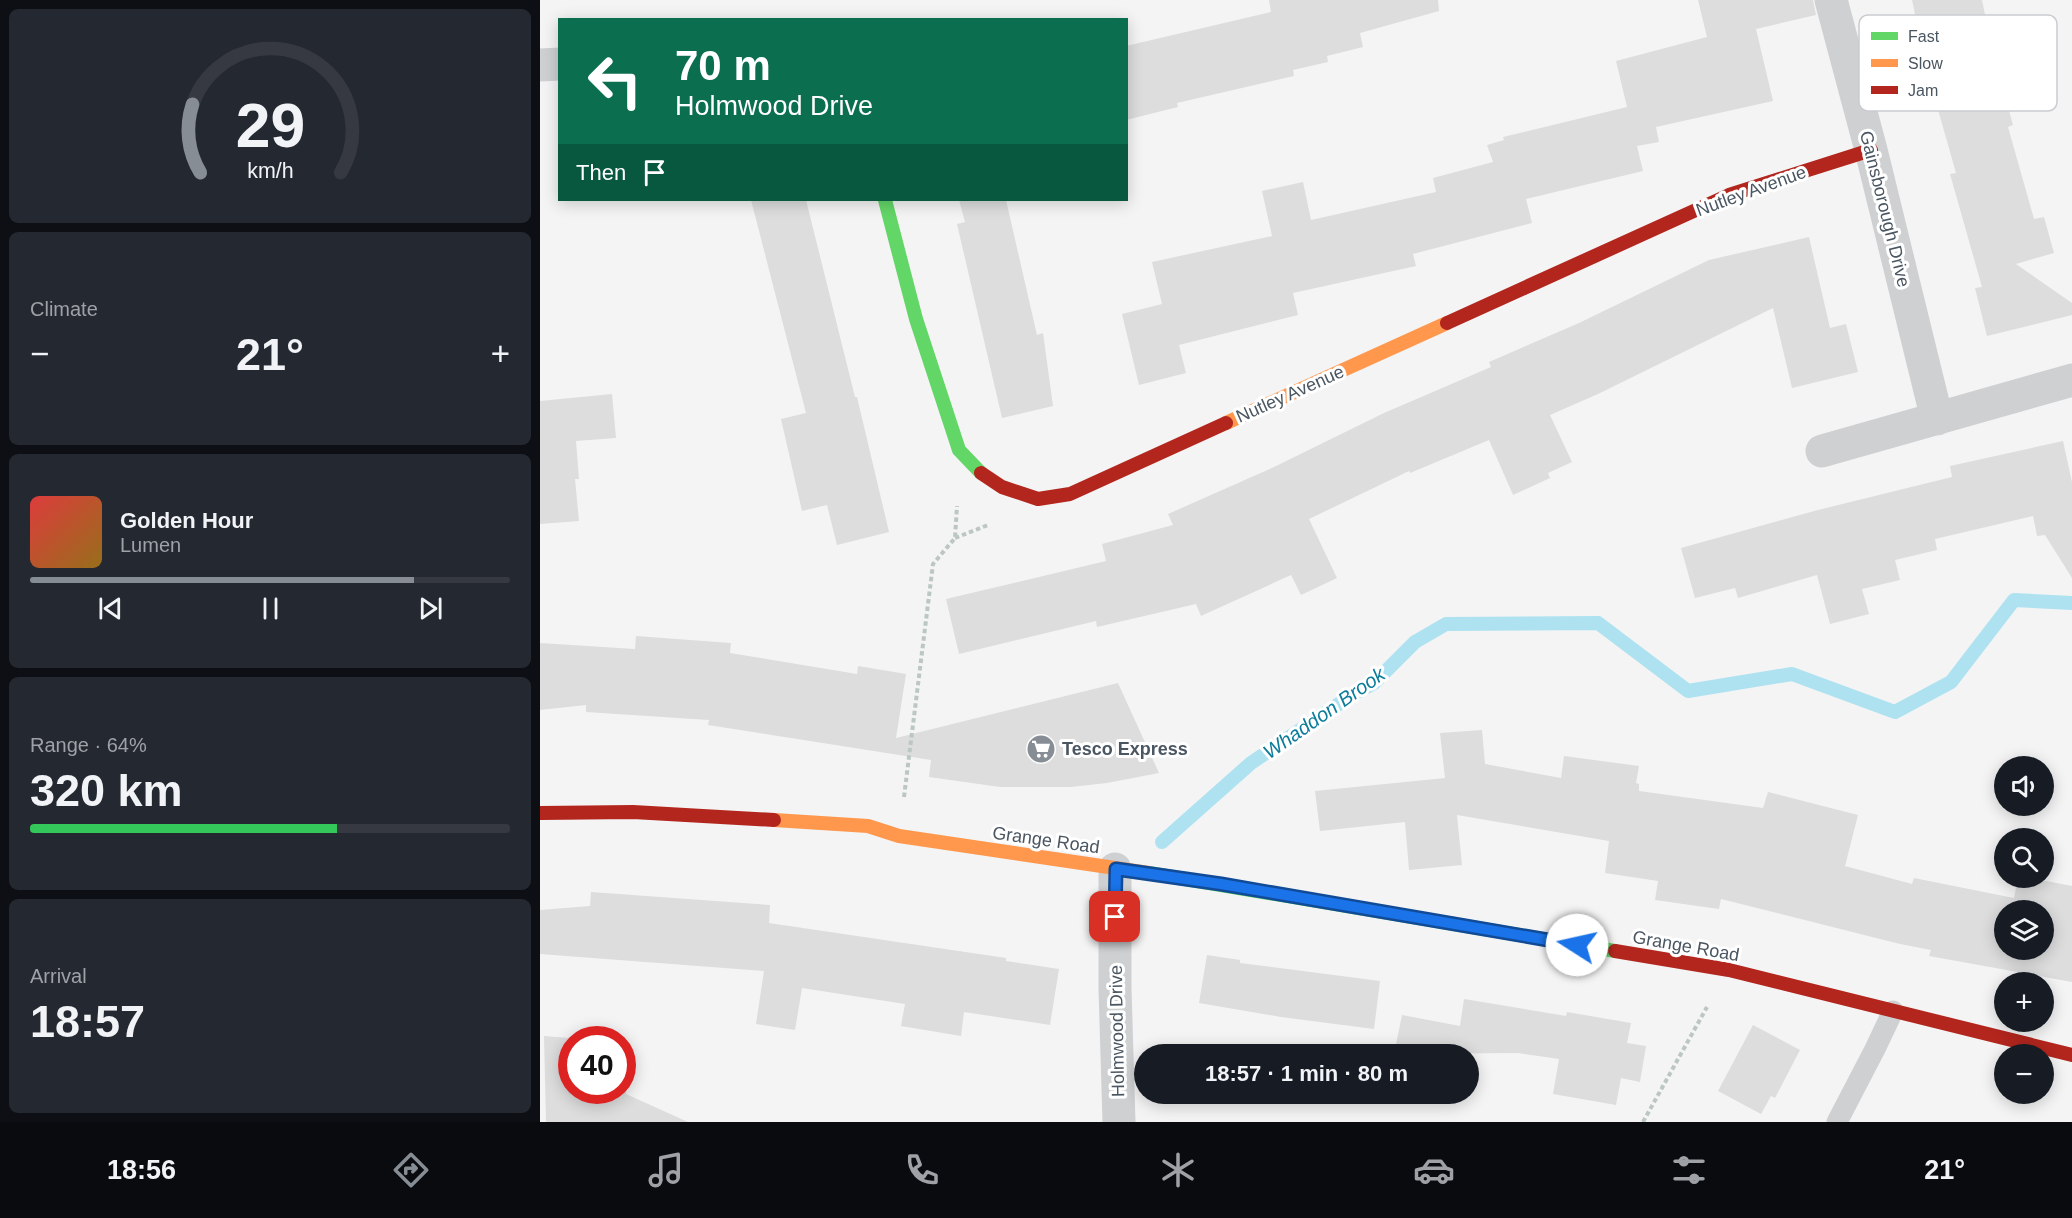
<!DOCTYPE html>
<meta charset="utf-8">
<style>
:root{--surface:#171b24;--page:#242831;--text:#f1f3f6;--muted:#9ea1a6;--line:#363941;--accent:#868d94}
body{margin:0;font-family:Helvetica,sans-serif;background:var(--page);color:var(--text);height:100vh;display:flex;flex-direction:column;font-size:22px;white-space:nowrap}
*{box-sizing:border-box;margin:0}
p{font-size:20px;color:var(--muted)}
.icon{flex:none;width:33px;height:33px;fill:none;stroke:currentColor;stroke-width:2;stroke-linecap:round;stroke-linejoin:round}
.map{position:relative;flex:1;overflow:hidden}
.sheet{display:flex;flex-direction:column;gap:9px;padding:9px;background:#0d0f14;width:540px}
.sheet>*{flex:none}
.top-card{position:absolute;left:18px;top:18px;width:570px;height:183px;border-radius:0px;box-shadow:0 3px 15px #0003;background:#0b6e4f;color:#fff;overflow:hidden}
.fabs{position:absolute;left:1454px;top:756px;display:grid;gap:12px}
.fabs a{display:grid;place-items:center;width:60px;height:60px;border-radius:50%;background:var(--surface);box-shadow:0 3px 15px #0003;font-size:30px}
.speed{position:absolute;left:18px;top:1026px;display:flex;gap:12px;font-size:30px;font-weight:700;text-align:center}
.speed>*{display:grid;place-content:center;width:78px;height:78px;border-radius:50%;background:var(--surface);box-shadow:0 3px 15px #0003;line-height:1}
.speed .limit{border:9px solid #d22;background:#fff;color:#111}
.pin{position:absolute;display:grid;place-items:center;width:51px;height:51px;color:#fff;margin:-26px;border-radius:12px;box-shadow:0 3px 9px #0006}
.me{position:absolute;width:66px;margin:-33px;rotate:280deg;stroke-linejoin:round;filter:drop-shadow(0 0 4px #0008)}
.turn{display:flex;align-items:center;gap:21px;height:126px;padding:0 18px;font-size:27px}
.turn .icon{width:78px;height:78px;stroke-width:2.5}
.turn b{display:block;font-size:42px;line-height:51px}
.then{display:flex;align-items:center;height:57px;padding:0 18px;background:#0003;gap:12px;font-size:22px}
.big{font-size:45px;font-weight:700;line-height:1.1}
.sheet .tile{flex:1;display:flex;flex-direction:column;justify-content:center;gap:9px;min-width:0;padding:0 21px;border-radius:9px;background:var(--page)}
.sheet .dial{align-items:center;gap:0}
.dial svg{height:156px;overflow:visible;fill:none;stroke:var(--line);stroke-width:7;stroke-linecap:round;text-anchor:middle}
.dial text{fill:var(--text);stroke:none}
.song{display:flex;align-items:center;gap:18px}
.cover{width:72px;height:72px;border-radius:9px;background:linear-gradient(135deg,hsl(0 70% 55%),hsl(40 70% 35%))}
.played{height:6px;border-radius:3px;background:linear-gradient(90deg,var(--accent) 80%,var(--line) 80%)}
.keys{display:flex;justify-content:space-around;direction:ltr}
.heat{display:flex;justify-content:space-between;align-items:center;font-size:33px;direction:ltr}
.charge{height:9px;border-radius:4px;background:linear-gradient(90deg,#34c759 64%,var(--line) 0)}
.trip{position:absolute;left:594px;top:1044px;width:345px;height:60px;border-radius:30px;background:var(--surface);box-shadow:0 3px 15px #0003;font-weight:700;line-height:60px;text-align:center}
.menu{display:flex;height:96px;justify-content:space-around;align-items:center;background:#090b0e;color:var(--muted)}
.menu .icon{width:42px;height:42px}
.menu .selected{color:var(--accent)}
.menu b{font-size:27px;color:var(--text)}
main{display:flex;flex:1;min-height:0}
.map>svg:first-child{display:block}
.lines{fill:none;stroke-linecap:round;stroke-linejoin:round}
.stream{stroke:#aee2f0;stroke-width:14}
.building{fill:#ddddde;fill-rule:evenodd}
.path{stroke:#bcc7c4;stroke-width:4;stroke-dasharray:4.5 3;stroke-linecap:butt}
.lane{stroke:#ced0d2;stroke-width:21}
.street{stroke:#ced0d2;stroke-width:33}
.fast{stroke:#63d668;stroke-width:14}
.slow{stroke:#ff974d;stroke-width:14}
.jam{stroke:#b3261e;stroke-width:14}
.route-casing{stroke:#114b97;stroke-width:15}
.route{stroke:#1a73e8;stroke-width:10}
.labels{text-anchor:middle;stroke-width:6;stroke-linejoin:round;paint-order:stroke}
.street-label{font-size:18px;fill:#4a5661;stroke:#fff}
.poi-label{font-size:18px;font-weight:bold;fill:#4a5661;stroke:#fff;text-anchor:start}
.water-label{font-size:20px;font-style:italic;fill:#0c7c9b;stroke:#fff}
.key{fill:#fff;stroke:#c9ccd0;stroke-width:1.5}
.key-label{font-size:16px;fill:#4a5661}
</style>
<main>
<section class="sheet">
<div class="tile dial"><svg viewBox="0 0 100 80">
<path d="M14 69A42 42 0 1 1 86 69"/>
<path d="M14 69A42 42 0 0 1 10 34" stroke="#868d94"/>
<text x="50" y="56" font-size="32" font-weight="700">29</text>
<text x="50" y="72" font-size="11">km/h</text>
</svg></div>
<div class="tile"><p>Climate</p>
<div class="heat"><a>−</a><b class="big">21°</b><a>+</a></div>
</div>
<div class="tile">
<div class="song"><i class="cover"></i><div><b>Golden Hour</b><p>Lumen</p></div></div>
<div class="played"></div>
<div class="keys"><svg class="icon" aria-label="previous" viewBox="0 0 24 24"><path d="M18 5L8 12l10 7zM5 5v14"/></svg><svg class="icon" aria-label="pause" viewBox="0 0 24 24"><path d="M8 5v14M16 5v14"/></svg><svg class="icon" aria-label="next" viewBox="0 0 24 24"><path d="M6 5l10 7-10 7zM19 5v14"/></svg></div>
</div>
<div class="tile"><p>Range · 64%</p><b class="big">320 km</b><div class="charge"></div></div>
<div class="tile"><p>Arrival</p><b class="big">18:57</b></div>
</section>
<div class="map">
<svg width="1532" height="1122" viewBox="0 0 1532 1122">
<rect width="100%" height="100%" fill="#f4f4f4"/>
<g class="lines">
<!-- stream -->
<path class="stream" d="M 622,842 L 711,763 L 815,693 L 834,683 L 875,642 L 906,624 L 1058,623 L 1148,691 L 1252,674 L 1355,712 L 1411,682 L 1474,600 L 1532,603"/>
</g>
<!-- building -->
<path class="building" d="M 729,0 L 898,0 L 899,11 L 820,33 L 823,47 L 787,56 L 788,62 L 753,70 L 754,76 L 637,103 L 638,107 L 586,120 L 586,46 L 731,12 Z
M 1158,0 L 1273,0 L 1276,15 L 1216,29 L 1233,101 L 1116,127 L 1119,142 L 1097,146 L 1103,171 L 986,199 L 992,223 L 873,254 L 876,266 L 753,293 L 758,315 L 639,345 L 646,373 L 599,385 L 582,314 L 622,304 L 612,262 L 732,236 L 722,191 L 763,182 L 771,220 L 896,192 L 893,178 L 953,162 L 947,145 L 964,140 L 963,137 L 1087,107 L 1076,61 L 1167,37 Z
M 1372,0 L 1442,0 L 1451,44 L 1473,125 L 1468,127 L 1494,219 L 1504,217 L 1514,253 L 1476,264 L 1532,303 L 1532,315 L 1447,336 L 1435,288 L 1442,287 L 1410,174 L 1416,173 L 1387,71 Z
M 211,200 L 266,200 L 315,397 L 317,397 L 349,532 L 297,545 L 287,505 L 262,511 L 241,419 L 266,413 Z
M 419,200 L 466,200 L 497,335 L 503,333 L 513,406 L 462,418 L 417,224 L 425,222 Z
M 1269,237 L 1290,328 L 1306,324 L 1318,372 L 1252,388 L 1233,308 L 1058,394 L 1010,415 L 1032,462 L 1008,473 L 1010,478 L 973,495 L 949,440 L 870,473 L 869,471 L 769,519 L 797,578 L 761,595 L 751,575 L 661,616 L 656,604 L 557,627 L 556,621 L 419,654 L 406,599 L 566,561 L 562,544 L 633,525 L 628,514 L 734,467 L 844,413 L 951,367 L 949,362 L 1039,323 L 1169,260 Z
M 72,394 L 76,438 L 36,441 L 39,479 L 35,479 L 39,521 L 0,524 L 0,401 Z
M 1523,441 L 1532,482 L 1532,578 L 1505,535 L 1497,536 L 1493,516 L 1395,539 L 1397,550 L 1355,560 L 1360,580 L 1322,589 L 1329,614 L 1290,624 L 1277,575 L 1198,598 L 1195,588 L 1155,598 L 1141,548 L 1278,510 L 1412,477 L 1410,466 Z
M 96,636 L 191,643 L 190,653 L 317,674 L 318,666 L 366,674 L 356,738 L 578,683 L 619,773 L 567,783 L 531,787 L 460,787 L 389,777 L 391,760 L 168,725 L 169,720 L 46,712 L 46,705 L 0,710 L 0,643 L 95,649 Z
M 942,730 L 945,764 L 1021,778 L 1024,756 L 1099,766 L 1096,783 L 1099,784 L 1099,791 L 1223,808 L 1228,792 L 1318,815 L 1305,866 L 1372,884 L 1374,878 L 1474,898 L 1478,878 L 1491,878 L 1532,886 L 1532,982 L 1389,956 L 1391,950 L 1360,944 L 1181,899 L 1179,909 L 1115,900 L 1118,881 L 1065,873 L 1069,841 L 917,815 L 922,865 L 869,870 L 865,822 L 780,831 L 775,791 L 905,778 L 900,733 ZM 1464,910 L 1503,910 L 1503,950 L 1464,950 Z
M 51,892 L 230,905 L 229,923 L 466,958 L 466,961 L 519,969 L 510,1025 L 424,1012 L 421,1036 L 361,1026 L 365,1004 L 262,988 L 255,1030 L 216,1024 L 224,971 L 0,954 L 0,910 L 50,906 Z
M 667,955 L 700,960 L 700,963 L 840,981 L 834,1029 L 741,1017 L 659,1003 Z
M 924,999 L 1026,1016 L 1027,1012 L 1091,1023 L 1087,1043 L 1106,1046 L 1100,1082 L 1081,1078 L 1076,1105 L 1013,1094 L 1019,1059 L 978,1053 L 854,1054 L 862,1015 L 920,1026 Z
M 1213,1025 L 1260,1050 L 1235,1098 L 1231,1096 L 1221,1114 L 1178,1091 Z
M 4,1036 L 41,1039 L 32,1040 L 32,1090 L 82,1090 L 82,1074 L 89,1076 L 86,1094 L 148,1122 L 6,1122 Z"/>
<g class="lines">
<!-- path -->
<path class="path" d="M 415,538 L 448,525
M 364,797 L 393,564 L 415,538 L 417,506
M 1103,1122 L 1167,1007"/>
<!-- lane -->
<path class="lane" d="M 1297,1122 L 1335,1049 L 1353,1011"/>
<!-- street -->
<path class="street" d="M 1291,0 L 1331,150 L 1397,419
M 0,65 L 20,64
M 1282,451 L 1532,380
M 575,869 L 575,989 L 579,1122"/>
<!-- fast -->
<path class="fast" d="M 345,200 L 376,319 L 419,450 L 441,473
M 609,873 L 1075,951"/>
<!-- slow -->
<path class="slow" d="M 686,423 L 907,323
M 234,820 L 328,826 L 359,836 L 609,873"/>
<!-- jam -->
<path class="jam" d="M 907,323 L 1189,195 L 1331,150
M 441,473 L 462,487 L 498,499 L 530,494 L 686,423
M 0,813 L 93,812 L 234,820
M 1075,951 L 1189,970 L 1532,1055"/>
</g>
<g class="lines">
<!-- route casing -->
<g class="route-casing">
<path id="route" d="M 575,917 L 576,869 L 681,884 L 1037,945"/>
</g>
<!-- route -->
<use href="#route" class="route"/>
</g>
<!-- icons -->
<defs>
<g id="supermarket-disc" transform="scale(1.5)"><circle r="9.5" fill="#868d94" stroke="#fff"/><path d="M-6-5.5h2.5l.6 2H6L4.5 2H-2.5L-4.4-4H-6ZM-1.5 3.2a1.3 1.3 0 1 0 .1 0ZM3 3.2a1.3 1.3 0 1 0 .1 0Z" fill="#fff"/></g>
</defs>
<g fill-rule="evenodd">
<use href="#supermarket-disc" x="501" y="749"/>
</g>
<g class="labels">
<!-- street labels -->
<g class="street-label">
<text transform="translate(1211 191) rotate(-20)" y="6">Nutley Avenue</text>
<text transform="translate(1345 209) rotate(76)" y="6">Gainsborough Drive</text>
<text transform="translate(750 394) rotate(-24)" y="6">Nutley Avenue</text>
<text transform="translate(506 840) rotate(8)" y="6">Grange Road</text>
<text transform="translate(1146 946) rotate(10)" y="6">Grange Road</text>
<text transform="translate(577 1031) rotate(-91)" y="6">Holmwood Drive</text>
</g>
<!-- poi labels -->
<g class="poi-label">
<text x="522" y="755">Tesco Express</text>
</g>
<!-- water labels -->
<g class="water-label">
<text transform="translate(784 713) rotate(-35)" y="7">Whaddon Brook</text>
</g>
</g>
<!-- legend -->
<rect x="1319" y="15" width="198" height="96" rx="9" class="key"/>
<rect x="1331" y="32" width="27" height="8" fill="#63d668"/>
<rect x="1331" y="59" width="27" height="8" fill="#ff974d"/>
<rect x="1331" y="86" width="27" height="8" fill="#b3261e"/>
<g class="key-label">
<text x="1368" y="42">Fast</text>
<text x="1368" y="69">Slow</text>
<text x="1368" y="96">Jam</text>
</g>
</svg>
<div class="fabs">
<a><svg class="icon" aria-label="sound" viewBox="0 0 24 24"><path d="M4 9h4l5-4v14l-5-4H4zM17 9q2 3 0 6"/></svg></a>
<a><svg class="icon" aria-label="search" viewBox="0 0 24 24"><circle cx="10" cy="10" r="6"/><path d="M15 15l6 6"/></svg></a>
<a><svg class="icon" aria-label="layers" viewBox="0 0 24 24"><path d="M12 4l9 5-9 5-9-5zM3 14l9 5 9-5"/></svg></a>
<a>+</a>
<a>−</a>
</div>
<div class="speed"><div class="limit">40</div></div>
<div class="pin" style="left:575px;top:917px;background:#d93025"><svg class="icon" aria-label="arrive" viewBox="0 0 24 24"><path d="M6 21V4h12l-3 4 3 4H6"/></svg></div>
<svg class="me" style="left:1037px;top:945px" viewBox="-20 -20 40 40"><circle r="19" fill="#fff"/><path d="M0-13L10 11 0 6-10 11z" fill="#1a73e8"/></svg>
<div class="trip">18:57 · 1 min · 80 m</div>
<div class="top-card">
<div class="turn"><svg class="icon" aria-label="left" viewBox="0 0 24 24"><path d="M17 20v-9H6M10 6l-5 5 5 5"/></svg><div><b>70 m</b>Holmwood Drive</div></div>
<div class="then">Then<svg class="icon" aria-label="arrive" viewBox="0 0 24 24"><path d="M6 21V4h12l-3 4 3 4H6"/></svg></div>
</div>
</div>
</main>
<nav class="menu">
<b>18:56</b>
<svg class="icon selected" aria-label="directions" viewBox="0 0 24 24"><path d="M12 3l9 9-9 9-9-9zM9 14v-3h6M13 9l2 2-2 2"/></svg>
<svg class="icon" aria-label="music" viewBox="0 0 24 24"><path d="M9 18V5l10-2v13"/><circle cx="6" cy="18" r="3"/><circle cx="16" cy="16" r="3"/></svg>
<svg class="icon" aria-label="phone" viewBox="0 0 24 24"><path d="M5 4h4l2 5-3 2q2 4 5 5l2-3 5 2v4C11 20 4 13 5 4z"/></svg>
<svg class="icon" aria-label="climate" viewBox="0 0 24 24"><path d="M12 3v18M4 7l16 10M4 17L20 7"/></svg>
<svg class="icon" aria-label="car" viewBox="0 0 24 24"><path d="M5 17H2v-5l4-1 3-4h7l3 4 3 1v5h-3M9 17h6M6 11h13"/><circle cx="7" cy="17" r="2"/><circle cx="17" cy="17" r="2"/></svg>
<svg class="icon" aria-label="filters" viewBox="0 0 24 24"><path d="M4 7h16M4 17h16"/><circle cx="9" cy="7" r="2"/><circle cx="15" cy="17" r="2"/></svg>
<b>21°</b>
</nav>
